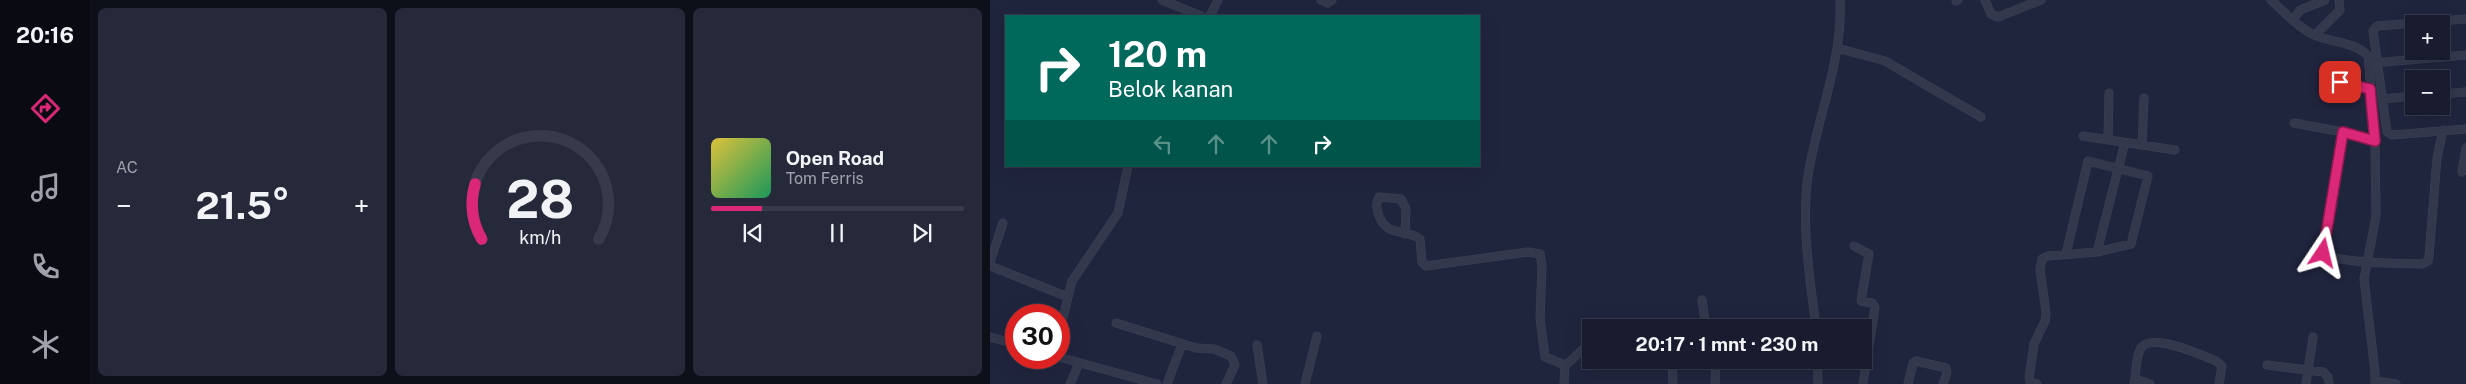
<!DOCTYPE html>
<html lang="id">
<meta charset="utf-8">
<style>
:root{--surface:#181c2e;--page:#25293a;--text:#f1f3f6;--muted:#9fa1aa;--line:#363a4a;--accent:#db2777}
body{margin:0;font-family:"Public Sans",sans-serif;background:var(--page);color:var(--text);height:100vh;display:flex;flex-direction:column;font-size:19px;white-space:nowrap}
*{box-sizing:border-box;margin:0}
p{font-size:16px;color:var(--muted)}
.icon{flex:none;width:28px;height:28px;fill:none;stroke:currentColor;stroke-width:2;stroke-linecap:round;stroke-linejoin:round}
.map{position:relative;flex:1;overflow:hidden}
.side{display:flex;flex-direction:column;gap:8px;padding:8px;background:#0d0f19;width:900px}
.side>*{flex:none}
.guide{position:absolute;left:15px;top:15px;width:475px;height:152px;border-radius:0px;box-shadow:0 5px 20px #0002,0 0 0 1px var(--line);background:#00695c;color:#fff;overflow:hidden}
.fabs{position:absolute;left:1415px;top:15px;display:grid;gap:10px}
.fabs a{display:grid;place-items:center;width:45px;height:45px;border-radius:0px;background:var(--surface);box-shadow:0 5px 20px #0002,0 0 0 1px var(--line);font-size:25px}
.speed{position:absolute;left:15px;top:304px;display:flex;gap:10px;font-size:25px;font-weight:700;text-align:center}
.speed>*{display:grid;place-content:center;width:65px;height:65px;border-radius:50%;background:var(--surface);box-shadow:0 5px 20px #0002,0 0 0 1px var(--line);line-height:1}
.speed .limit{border:8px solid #d22;background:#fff;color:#111}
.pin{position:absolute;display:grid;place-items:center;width:42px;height:42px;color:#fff;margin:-21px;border-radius:10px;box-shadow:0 2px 8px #0006}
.me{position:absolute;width:55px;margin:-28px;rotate:10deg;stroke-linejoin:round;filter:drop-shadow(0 0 4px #0008)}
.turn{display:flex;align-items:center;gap:18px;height:105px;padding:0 20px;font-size:22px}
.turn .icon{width:65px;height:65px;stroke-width:2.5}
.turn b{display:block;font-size:35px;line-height:42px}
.lanes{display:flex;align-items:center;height:48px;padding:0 20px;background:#0003;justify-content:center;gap:25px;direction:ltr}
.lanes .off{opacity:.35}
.big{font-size:38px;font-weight:700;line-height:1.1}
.side .widget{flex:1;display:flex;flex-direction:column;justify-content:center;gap:8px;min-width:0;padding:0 18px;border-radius:8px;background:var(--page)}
.side .dial{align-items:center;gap:0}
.dial svg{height:130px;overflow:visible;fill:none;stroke:var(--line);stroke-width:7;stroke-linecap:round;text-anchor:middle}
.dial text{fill:var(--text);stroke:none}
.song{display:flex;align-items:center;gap:15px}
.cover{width:60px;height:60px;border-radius:8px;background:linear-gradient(135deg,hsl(50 70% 55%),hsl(150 70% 35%))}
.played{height:5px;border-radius:2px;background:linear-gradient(90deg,var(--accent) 20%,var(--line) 20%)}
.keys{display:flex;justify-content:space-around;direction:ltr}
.heat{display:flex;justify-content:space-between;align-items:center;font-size:28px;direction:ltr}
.side .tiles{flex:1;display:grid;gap:8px;grid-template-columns:repeat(3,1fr)}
.trip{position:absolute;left:592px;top:319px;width:290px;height:50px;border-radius:0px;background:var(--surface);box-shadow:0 5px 20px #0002,0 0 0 1px var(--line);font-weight:700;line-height:50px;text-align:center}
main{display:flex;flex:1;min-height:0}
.dock{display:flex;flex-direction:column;width:90px;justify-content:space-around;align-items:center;background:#0a0b12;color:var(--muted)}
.dock .icon{width:35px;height:35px}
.dock .selected{color:var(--accent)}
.dock b{font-size:22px;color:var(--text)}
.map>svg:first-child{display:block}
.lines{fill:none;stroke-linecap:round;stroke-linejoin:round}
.street-casing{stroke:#3d4156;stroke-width:9}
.street{stroke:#34384d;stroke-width:8}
.route-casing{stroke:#8e194d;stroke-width:12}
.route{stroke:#db2777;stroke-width:9}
</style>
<main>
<nav class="dock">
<b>20:16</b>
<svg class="icon selected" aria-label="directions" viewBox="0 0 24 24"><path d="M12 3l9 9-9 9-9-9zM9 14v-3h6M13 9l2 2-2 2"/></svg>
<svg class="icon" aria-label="music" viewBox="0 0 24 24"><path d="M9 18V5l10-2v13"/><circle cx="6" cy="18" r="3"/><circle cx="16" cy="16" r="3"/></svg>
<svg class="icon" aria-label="phone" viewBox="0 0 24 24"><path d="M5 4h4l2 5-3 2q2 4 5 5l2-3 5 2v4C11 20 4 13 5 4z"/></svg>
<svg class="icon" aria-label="climate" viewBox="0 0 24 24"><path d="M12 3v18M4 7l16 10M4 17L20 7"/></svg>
</nav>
<section class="side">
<div class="tiles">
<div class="widget"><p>AC</p>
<div class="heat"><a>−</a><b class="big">21.5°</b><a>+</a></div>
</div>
<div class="widget dial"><svg viewBox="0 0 100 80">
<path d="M14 69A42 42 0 1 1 86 69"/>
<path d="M14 69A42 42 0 0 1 10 35" stroke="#db2777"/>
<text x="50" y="56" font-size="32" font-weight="700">28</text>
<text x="50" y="72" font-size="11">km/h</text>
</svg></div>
<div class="widget">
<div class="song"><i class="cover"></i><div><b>Open Road</b><p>Tom Ferris</p></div></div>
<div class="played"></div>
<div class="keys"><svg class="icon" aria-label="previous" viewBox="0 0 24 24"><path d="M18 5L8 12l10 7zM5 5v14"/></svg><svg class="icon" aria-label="pause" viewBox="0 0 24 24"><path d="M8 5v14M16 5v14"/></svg><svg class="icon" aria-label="next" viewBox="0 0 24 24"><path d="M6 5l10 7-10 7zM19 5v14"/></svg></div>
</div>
</div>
</section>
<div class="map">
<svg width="1476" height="384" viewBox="0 0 1476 384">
<rect width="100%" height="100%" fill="#20253e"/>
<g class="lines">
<!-- street casing -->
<g class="street-casing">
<path id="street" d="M 172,0 L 211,16
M 331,0 L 338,3 L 342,0
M 995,0 L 1001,14 L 1008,17 L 1051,0
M 1281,0 C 1294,12 1308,27 1324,35 C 1342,43 1364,41 1378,56 L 1385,141 L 1386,216 L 1374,279 L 1385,372 L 1385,384
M 966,1 L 968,0
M 220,16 L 228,0
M 1476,19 L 1387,26 L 1383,31 L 1397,132 L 1402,135 L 1476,129
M 1303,20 L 1310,10 L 1335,0
M 1325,35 L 1350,10 L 1349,0
M 847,48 L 895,61 L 991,117
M 1383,63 L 1476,55
M 1350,82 L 1380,89
M 1451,94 L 1476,92
M 1392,99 L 1424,96
M 1304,123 L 1353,132 L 1385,141
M 1353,132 L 1333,253 C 1350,264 1409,263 1432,264 L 1438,261 L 1439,256 L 1447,158 L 1453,130
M 1093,136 L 1185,150
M 1118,139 L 1119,93
M 1152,145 L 1154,98
M 1472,172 L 1476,148
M 415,234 L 416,209 L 411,199 L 389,197 C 386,202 386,207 388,213 C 396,239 414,227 430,239 L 432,262 L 436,266 L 538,252 L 550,254 L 552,265 L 550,318 L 555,357 L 575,365 C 586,358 590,349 601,344
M 864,246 L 879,254 L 871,301 L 882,303 L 885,307 L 873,384
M 1107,252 L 1135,142
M 0,262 L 13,223
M 0,266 L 78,297
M 712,300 L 716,328
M 126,323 L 206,348 L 224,349 L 241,356 L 245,365 L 236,384
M 826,328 C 820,278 811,226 818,176 C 827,117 853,61 850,0
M 69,334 L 82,281 L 128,213 L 138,166
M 0,337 L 26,344
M 267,345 L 273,384
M 69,357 L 167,384
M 682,360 L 683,384
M 827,360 L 828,384
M 753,361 L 827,363
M 1277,365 L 1333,372 L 1338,377 L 1339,384
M 1145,379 C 1146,370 1146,356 1151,348 C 1163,332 1211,355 1226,361 L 1232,366 L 1229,384
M 1385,381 L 1406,384
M 80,384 L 89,363
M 177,384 L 192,344
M 315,384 L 327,336
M 574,384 L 575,365
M 725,384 L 726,360
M 918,384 L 923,363 L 926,361 L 956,368 L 957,373 L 953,384
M 1047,384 L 1040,382 L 1039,378 L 1044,344 L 1055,321 L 1056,313 L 1050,269 L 1052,259 L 1058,256 L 1107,252 L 1141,244 L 1158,176 L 1098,161 L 1076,254
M 1144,384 L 1145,379 L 1160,384
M 1316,384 L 1323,337"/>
</g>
<!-- street -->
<use href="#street" class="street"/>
</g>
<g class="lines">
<!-- route casing -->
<g class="route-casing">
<path id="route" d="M 1333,253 L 1353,132 L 1385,141 L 1380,89 L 1350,82"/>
</g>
<!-- route -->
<use href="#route" class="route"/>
</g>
</svg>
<div class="fabs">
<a>+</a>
<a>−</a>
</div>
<div class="speed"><div class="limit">30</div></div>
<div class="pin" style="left:1350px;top:82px;background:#d93025"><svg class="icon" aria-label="arrive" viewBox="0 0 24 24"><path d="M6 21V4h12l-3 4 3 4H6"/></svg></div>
<svg class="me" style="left:1333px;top:253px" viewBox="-20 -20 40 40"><path d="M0-17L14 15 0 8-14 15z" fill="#db2777" stroke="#fff" stroke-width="4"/></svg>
<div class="trip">20:17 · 1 mnt · 230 m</div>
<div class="guide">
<div class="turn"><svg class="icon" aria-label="right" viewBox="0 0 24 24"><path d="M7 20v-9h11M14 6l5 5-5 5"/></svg><div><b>120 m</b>Belok kanan</div></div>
<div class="lanes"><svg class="icon off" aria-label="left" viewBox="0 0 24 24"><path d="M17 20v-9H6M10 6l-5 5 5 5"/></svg><svg class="icon off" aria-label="ahead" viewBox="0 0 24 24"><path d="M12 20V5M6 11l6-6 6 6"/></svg><svg class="icon off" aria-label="ahead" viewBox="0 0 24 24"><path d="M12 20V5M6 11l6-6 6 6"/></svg><svg class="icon" aria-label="right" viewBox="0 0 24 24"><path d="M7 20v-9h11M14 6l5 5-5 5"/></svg></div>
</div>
</div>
</main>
